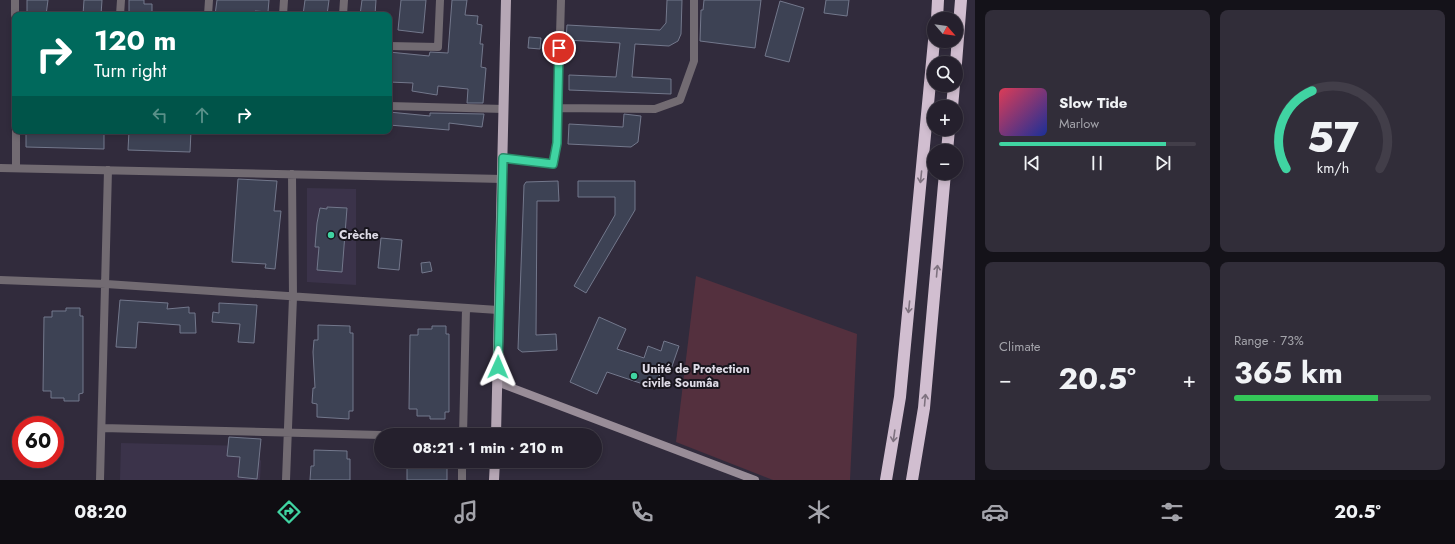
<!DOCTYPE html>
<meta charset="utf-8">
<style>
:root{--surface:#25202d;--page:#312d39;--text:#f1f3f6;--muted:#a3a3aa;--line:#423e49;--accent:#40d4a2}
body{margin:0;font-family:Jost,sans-serif;background:var(--page);color:var(--text);height:100vh;display:flex;flex-direction:column;font-size:15px;white-space:nowrap}
*{box-sizing:border-box;margin:0}
p{font-size:13px;color:var(--muted)}
.icon{flex:none;width:22px;height:22px;fill:none;stroke:currentColor;stroke-width:2;stroke-linecap:round;stroke-linejoin:round}
.map{position:relative;flex:1;overflow:hidden}
.sheet{display:flex;flex-direction:column;gap:10px;padding:10px;background:#141219;width:480px}
.sheet>*{flex:none}
.banner{position:absolute;left:12px;top:12px;width:380px;height:122px;border-radius:8px;box-shadow:0 2px 6px #0003,0 0 0 1px var(--line);background:#00695c;color:#fff;overflow:hidden}
.needle{width:26px;rotate:118deg}
.buttons{position:absolute;left:927px;top:12px;display:grid;gap:8px}
.buttons a{display:grid;place-items:center;width:36px;height:36px;border-radius:50%;background:var(--surface);box-shadow:0 2px 6px #0003,0 0 0 1px var(--line);font-size:20px}
.speed{position:absolute;left:12px;top:416px;display:flex;gap:8px;font-size:20px;font-weight:700;text-align:center}
.speed>*{display:grid;place-content:center;width:52px;height:52px;border-radius:50%;background:var(--surface);box-shadow:0 2px 6px #0003,0 0 0 1px var(--line);line-height:1}
.speed .limit{border:6px solid #d22;background:#fff;color:#111}
.pin{position:absolute;display:grid;place-items:center;width:34px;height:34px;color:#fff;margin:-17px;border:2px solid #fff;border-radius:50%;box-shadow:0 1px 4px #0007}
.me{position:absolute;width:44px;margin:-22px;rotate:1deg;stroke-linejoin:round;filter:drop-shadow(0 0 3px #0008)}
.turn{display:flex;align-items:center;gap:14px;height:84px;padding:0 16px;font-size:18px}
.turn .icon{width:52px;height:52px;stroke-width:2.5}
.turn b{display:block;font-size:28px;line-height:34px}
.lanes{display:flex;align-items:center;height:38px;padding:0 16px;background:#0003;justify-content:center;gap:20px;direction:ltr}
.lanes .off{opacity:.35}
.big{font-size:30px;font-weight:700;line-height:1.1}
.sheet .card{flex:1;display:flex;flex-direction:column;justify-content:center;gap:6px;min-width:0;padding:0 14px;border-radius:8px;background:var(--page)}
.sheet .dial{align-items:center;gap:0}
.dial svg{height:104px;overflow:visible;fill:none;stroke:var(--line);stroke-width:7;stroke-linecap:round;text-anchor:middle}
.dial text{fill:var(--text);stroke:none}
.song{display:flex;align-items:center;gap:12px}
.cover{width:48px;height:48px;border-radius:6px;background:linear-gradient(135deg,hsl(350 70% 55%),hsl(230 70% 35%))}
.played{height:4px;border-radius:2px;background:linear-gradient(90deg,var(--accent) 85%,var(--line) 85%)}
.keys{display:flex;justify-content:space-around;direction:ltr}
.heat{display:flex;justify-content:space-between;align-items:center;font-size:22px;direction:ltr}
.charge{height:6px;border-radius:3px;background:linear-gradient(90deg,#34c759 73%,var(--line) 0)}
.sheet .tiles{flex:1;display:grid;gap:10px;grid-template-columns:repeat(2,1fr)}
.trip{position:absolute;left:374px;top:428px;width:228px;height:40px;border-radius:20px;background:var(--surface);box-shadow:0 2px 6px #0003,0 0 0 1px var(--line);font-weight:700;line-height:40px;text-align:center}
.tab-bar{display:flex;height:64px;justify-content:space-around;align-items:center;background:#0f0d12;color:var(--muted)}
.tab-bar .icon{width:28px;height:28px}
.tab-bar .selected{color:var(--accent)}
.tab-bar b{font-size:18px;color:var(--text)}
main{display:flex;flex:1;min-height:0}
.map>svg:first-child{display:block}
.built{fill:#3b334a}
.green{fill:#54303e}
.building{fill:#3d4254;stroke:#73788c}
.lines{fill:none;stroke-linecap:round;stroke-linejoin:round}
.street{stroke:#726b72;stroke-width:8}
.secondary{stroke:#998d98;stroke-width:8}
.primary{stroke:#b6a7b5;stroke-width:10}
.highway{stroke:#d1bed0;stroke-width:12}
.oneway{stroke:#7e727f}
.route-casing{stroke:#2a8a69;stroke-width:10}
.route{stroke:#40d4a2;stroke-width:7}
.poi-dot{fill:#40d4a2;stroke:#18151d;stroke-width:1.5}
.labels{text-anchor:middle;stroke-width:4;stroke-linejoin:round;paint-order:stroke}
.poi-label{font-size:12px;font-weight:bold;fill:#dedbe6;stroke:#18151d;text-anchor:start}
</style>
<main>
<div class="map">
<svg width="975" height="480" viewBox="0 0 975 480">
<rect width="100%" height="100%" fill="#312b3c"/>
<!-- built -->
<path class="built" d="M 307,188 L 356,189 L 356,285 L 307,282 Z
M 121,443 L 249,446 L 261,461 L 260,480 L 120,480 Z"/>
<!-- green -->
<path class="green" d="M 696,276 L 857,334 L 850,480 L 773,480 L 676,442 Z"/>
<!-- building -->
<path class="building" d="M 27,0 L 48,0 L 46,15 L 27,15 Z
M 84,0 L 102,0 L 101,15 L 83,15 Z
M 129,0 L 144,0 L 144,4 L 152,4 L 152,15 L 129,15 Z
M 217,0 L 269,0 L 268,12 L 255,11 L 255,15 L 215,15 Z
M 305,0 L 329,0 L 327,15 L 303,15 Z
M 362,0 L 376,0 L 375,15 L 360,15 Z
M 401,0 L 426,0 L 423,33 L 398,30 Z
M 452,0 L 467,0 L 465,15 L 478,16 L 477,24 L 482,25 L 480,44 L 483,44 L 481,67 L 486,68 L 483,103 L 467,103 L 468,89 L 438,86 L 437,95 L 412,91 L 413,83 L 389,82 L 389,52 L 429,56 L 430,52 L 448,53 Z
M 667,0 L 682,0 L 681,34 L 678,41 L 669,46 L 635,44 L 632,77 L 671,79 L 671,94 L 569,90 L 569,75 L 616,77 L 620,43 L 566,40 L 567,25 L 660,30 L 666,23 Z
M 704,0 L 761,0 L 755,48 L 700,41 L 701,10 L 703,10 Z
M 826,0 L 849,0 L 847,16 L 824,13 Z
M 780,1 L 804,8 L 789,62 L 765,56 Z
M 529,37 L 541,38 L 540,49 L 528,48 Z
M 389,112 L 430,116 L 430,113 L 484,114 L 482,127 L 449,123 L 449,130 L 389,125 Z
M 624,114 L 641,116 L 638,142 L 631,147 L 568,144 L 569,124 L 623,127 Z
M 26,131 L 104,131 L 104,149 L 26,147 Z
M 129,131 L 176,134 L 176,131 L 191,131 L 190,152 L 128,150 Z
M 238,179 L 277,181 L 274,211 L 281,211 L 275,269 L 265,268 L 266,264 L 232,262 Z
M 558,181 L 559,201 L 537,201 L 536,335 L 556,334 L 557,350 L 522,352 L 518,349 L 524,185 L 526,182 Z
M 578,181 L 635,181 L 635,210 L 586,293 L 574,286 L 615,215 L 615,197 L 578,197 Z
M 327,207 L 347,208 L 342,272 L 317,270 L 319,247 L 315,247 L 317,223 L 320,208 L 327,209 Z
M 381,238 L 402,240 L 399,270 L 378,268 Z
M 430,262 L 432,271 L 422,273 L 421,263 Z
M 120,300 L 168,303 L 167,309 L 189,307 L 189,313 L 195,313 L 196,333 L 180,333 L 180,325 L 138,322 L 136,348 L 116,347 Z
M 219,303 L 257,305 L 254,343 L 238,342 L 240,324 L 212,322 L 213,312 L 219,313 Z
M 66,308 L 80,308 L 80,316 L 83,316 L 83,393 L 79,394 L 79,401 L 64,401 L 64,398 L 51,398 L 51,391 L 43,391 L 44,317 L 52,317 L 52,311 L 66,311 Z
M 599,317 L 626,329 L 617,349 L 644,358 L 648,346 L 661,351 L 664,341 L 679,346 L 670,372 L 662,369 L 655,388 L 607,372 L 597,394 L 570,382 Z
M 318,325 L 350,326 L 350,333 L 353,333 L 353,411 L 349,411 L 349,419 L 317,417 L 317,404 L 312,403 L 313,388 L 315,388 L 313,352 L 314,340 L 318,340 Z
M 432,326 L 446,326 L 446,334 L 449,334 L 449,412 L 445,412 L 445,419 L 430,419 L 430,416 L 417,416 L 417,409 L 409,409 L 410,335 L 418,335 L 418,329 L 432,329 Z
M 229,437 L 261,439 L 257,479 L 238,477 L 240,457 L 227,456 Z
M 314,450 L 347,451 L 347,459 L 350,459 L 350,480 L 310,480 L 311,466 L 314,466 Z
M 407,461 L 447,461 L 447,480 L 407,480 Z"/>
<g class="lines">
<!-- street -->
<path class="street" d="M 15,0 L 15,15
M 120,15 L 121,0
M 208,15 L 209,0
M 283,15 L 284,0
M 343,15 L 344,0
M 389,46 L 438,47 L 440,0
M 389,106 L 504,109
M 558,108 L 655,109 L 680,100 L 694,61 L 694,0
M 16,131 L 16,168
M 503,158 L 553,164 L 557,143 L 561,0
M 0,168 L 503,179
M 0,280 L 106,284 L 498,310
M 102,428 L 381,435
M 463,435 L 466,309
M 100,480 L 108,170
M 286,480 L 293,297 L 292,174
M 462,480 L 462,461"/>
<!-- secondary -->
<path class="secondary" d="M 497,382 L 755,480"/>
<!-- primary -->
<path class="primary" d="M 496,435 L 506,0
M 494,480 L 495,461"/>
<!-- highway -->
<path class="highway" d="M 937,19 L 938,0
M 956,63 L 961,0
M 952,107 L 954,85
M 947,151 L 949,129
M 886,480 L 900,397 L 934,41
M 912,480 L 924,408 L 945,173"/>
</g>
<!-- one-way arrows -->
<defs><path id="oneway-shaft" d="M-6 0H5M1.5-3L5.5 0L1.5 3" fill="none" stroke-width="1.6" stroke-linecap="round" stroke-linejoin="round"/></defs>
<g class="oneway">
<use href="#oneway-shaft" transform="translate(921 177) rotate(96)"/>
<use href="#oneway-shaft" transform="translate(937 271) rotate(-85)"/>
<use href="#oneway-shaft" transform="translate(909 307) rotate(96)"/>
<use href="#oneway-shaft" transform="translate(925 400) rotate(-85)"/>
<use href="#oneway-shaft" transform="translate(894 436) rotate(98)"/>
</g>
<g class="lines">
<!-- route casing -->
<g class="route-casing">
<path id="route" d="M 498,367 L 503,158 L 553,164 L 557,143 L 559,48"/>
</g>
<!-- route -->
<use href="#route" class="route"/>
</g>
<!-- markers -->
<g class="poi-dot">
<circle cx="331" cy="235" r="4"/>
<circle cx="634" cy="376" r="4"/>
</g>
<g class="labels">
<!-- poi labels -->
<g class="poi-label">
<text x="339" y="239">Crèche</text>
<text x="642" y="373">Unité de Protection<tspan x="642" dy="14">civile Soumâa</tspan></text>
</g>
</g>
</svg>
<div class="buttons">
<a><svg class="needle" viewBox="-14 -14 28 28"><path d="M0-13l5 13h-10z" fill="#e53935"/><path d="M0 13l5-13h-10z" fill="#a3a3aa"/></svg></a>
<a><svg class="icon" aria-label="search" viewBox="0 0 24 24"><circle cx="10" cy="10" r="6"/><path d="M15 15l6 6"/></svg></a>
<a>+</a>
<a>−</a>
</div>
<div class="speed"><div class="limit">60</div></div>
<div class="pin" style="left:559px;top:48px;background:#d93025"><svg class="icon" aria-label="arrive" viewBox="0 0 24 24"><path d="M6 21V4h12l-3 4 3 4H6"/></svg></div>
<svg class="me" style="left:498px;top:367px" viewBox="-20 -20 40 40"><path d="M0-17L14 15 0 8-14 15z" fill="#40d4a2" stroke="#fff" stroke-width="4"/></svg>
<div class="trip">08:21 · 1 min · 210 m</div>
<div class="banner">
<div class="turn"><svg class="icon" aria-label="right" viewBox="0 0 24 24"><path d="M7 20v-9h11M14 6l5 5-5 5"/></svg><div><b>120 m</b>Turn right</div></div>
<div class="lanes"><svg class="icon off" aria-label="left" viewBox="0 0 24 24"><path d="M17 20v-9H6M10 6l-5 5 5 5"/></svg><svg class="icon off" aria-label="ahead" viewBox="0 0 24 24"><path d="M12 20V5M6 11l6-6 6 6"/></svg><svg class="icon" aria-label="right" viewBox="0 0 24 24"><path d="M7 20v-9h11M14 6l5 5-5 5"/></svg></div>
</div>
</div>
<section class="sheet">
<div class="tiles">
<div class="card">
<div class="song"><i class="cover"></i><div><b>Slow Tide</b><p>Marlow</p></div></div>
<div class="played"></div>
<div class="keys"><svg class="icon" aria-label="previous" viewBox="0 0 24 24"><path d="M18 5L8 12l10 7zM5 5v14"/></svg><svg class="icon" aria-label="pause" viewBox="0 0 24 24"><path d="M8 5v14M16 5v14"/></svg><svg class="icon" aria-label="next" viewBox="0 0 24 24"><path d="M6 5l10 7-10 7zM19 5v14"/></svg></div>
</div>
<div class="card dial"><svg viewBox="0 0 100 80">
<path d="M14 69A42 42 0 1 1 86 69"/>
<path d="M14 69A42 42 0 0 1 34 9" stroke="#40d4a2"/>
<text x="50" y="56" font-size="32" font-weight="700">57</text>
<text x="50" y="72" font-size="11">km/h</text>
</svg></div>
<div class="card"><p>Climate</p>
<div class="heat"><a>−</a><b class="big">20.5°</b><a>+</a></div>
</div>
<div class="card"><p>Range · 73%</p><b class="big">365 km</b><div class="charge"></div></div>
</div>
</section>
</main>
<nav class="tab-bar">
<b>08:20</b>
<svg class="icon selected" aria-label="directions" viewBox="0 0 24 24"><path d="M12 3l9 9-9 9-9-9zM9 14v-3h6M13 9l2 2-2 2"/></svg>
<svg class="icon" aria-label="music" viewBox="0 0 24 24"><path d="M9 18V5l10-2v13"/><circle cx="6" cy="18" r="3"/><circle cx="16" cy="16" r="3"/></svg>
<svg class="icon" aria-label="phone" viewBox="0 0 24 24"><path d="M5 4h4l2 5-3 2q2 4 5 5l2-3 5 2v4C11 20 4 13 5 4z"/></svg>
<svg class="icon" aria-label="climate" viewBox="0 0 24 24"><path d="M12 3v18M4 7l16 10M4 17L20 7"/></svg>
<svg class="icon" aria-label="car" viewBox="0 0 24 24"><path d="M5 17H2v-5l4-1 3-4h7l3 4 3 1v5h-3M9 17h6M6 11h13"/><circle cx="7" cy="17" r="2"/><circle cx="17" cy="17" r="2"/></svg>
<svg class="icon" aria-label="filters" viewBox="0 0 24 24"><path d="M4 7h16M4 17h16"/><circle cx="9" cy="7" r="2"/><circle cx="15" cy="17" r="2"/></svg>
<b>20.5°</b>
</nav>
